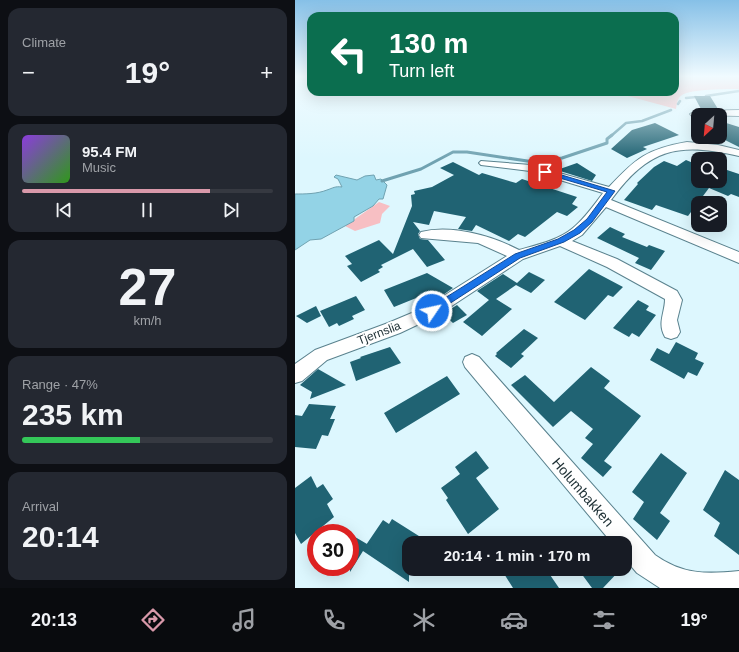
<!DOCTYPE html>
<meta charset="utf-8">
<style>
:root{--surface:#171b24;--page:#242831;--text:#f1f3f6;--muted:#9ea1a6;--line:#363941;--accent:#d999aa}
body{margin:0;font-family:Helvetica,sans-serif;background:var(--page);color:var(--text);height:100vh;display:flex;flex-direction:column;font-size:15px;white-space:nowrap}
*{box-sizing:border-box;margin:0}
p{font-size:13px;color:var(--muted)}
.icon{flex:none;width:22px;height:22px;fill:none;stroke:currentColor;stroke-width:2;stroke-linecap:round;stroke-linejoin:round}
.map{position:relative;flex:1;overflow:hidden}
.sheet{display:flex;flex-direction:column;gap:8px;padding:8px;background:#0d0f14;width:295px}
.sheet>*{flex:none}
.guide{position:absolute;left:12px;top:12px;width:372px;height:84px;border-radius:12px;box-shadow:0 4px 16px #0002;background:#0b6e4f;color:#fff;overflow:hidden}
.needle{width:26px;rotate:206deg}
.fabs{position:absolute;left:396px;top:108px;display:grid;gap:8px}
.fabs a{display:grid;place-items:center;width:36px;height:36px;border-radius:8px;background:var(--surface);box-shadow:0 4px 16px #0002;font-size:20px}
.speed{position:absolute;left:12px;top:524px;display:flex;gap:8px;font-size:20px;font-weight:700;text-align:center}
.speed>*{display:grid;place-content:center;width:52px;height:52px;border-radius:50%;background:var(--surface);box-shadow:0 4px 16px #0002;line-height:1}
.speed .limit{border:6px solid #d22;background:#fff;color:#111}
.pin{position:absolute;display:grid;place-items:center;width:34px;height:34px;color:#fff;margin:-17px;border-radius:8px;box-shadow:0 2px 6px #0006}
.me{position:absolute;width:44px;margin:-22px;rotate:56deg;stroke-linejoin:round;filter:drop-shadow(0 0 3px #0008)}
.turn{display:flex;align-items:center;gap:14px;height:84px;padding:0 16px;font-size:18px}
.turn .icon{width:52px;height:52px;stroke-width:2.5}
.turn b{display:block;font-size:28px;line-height:34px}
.big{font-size:30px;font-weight:700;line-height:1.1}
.sheet .tile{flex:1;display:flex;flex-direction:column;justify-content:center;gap:6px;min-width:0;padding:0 14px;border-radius:12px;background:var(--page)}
.sheet .dial{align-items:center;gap:0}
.dial b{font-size:52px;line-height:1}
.song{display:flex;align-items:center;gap:12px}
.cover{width:48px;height:48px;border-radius:6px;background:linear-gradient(135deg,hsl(270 70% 55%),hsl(110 70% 35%))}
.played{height:4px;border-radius:2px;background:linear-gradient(90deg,var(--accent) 75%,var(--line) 75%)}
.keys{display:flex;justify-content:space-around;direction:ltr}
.heat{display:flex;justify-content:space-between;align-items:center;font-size:22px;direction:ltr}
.charge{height:6px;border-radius:3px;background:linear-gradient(90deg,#34c759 47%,var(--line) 0)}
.trip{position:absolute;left:107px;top:536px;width:230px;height:40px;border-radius:12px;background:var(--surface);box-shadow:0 4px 16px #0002;font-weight:700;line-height:40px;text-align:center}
.tab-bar{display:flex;height:64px;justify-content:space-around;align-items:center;background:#090b0e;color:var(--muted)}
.tab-bar .icon{width:28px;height:28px}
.tab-bar .active{color:var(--accent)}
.tab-bar b{font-size:18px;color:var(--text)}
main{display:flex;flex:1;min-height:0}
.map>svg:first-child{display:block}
.green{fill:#f7bfc3}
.water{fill:#93d3e6;stroke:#70a2b1}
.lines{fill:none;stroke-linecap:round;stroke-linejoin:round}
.stream-far1{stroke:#70a2b1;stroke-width:2.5}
.stream{stroke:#70a2b1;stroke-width:3}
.building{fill:#206373}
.minor-casing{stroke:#5a828e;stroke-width:2}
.minor{fill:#fff;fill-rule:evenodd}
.route{fill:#1a73e8;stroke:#114b97}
.labels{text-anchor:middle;stroke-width:4;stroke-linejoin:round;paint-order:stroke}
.street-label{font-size:12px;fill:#1d2f34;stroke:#fff}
.near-street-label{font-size:14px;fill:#1d2f34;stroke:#fff}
</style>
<main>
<section class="sheet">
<div class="tile"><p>Climate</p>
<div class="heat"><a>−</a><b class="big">19°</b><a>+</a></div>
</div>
<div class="tile">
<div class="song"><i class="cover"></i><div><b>95.4 FM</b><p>Music</p></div></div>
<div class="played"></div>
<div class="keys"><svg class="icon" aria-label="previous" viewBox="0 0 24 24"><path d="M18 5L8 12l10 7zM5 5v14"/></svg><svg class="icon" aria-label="pause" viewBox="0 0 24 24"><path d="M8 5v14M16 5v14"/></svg><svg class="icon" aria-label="next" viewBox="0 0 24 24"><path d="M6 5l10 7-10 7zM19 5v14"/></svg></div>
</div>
<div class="tile dial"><b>27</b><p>km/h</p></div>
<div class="tile"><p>Range · 47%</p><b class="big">235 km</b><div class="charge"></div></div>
<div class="tile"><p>Arrival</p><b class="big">20:14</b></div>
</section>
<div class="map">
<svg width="444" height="588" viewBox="0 0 444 588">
<rect width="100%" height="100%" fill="#ddf7fe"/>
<!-- green -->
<path class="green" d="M 380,76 L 444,76 L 444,89 C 433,89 395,89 387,95 C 382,98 382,104 381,109 L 318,92 L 380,92 Z
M 84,202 L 95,206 L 87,214 L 85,223 L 60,231 L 50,226 Z"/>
<!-- water -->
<path class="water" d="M 41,175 L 62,180 L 70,176 L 79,175 L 81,180 L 86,179 L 92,185 L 88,199 L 84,199 L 78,206 L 59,217 L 59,221 L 26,239 L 15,240 L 0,250 L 0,194 C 10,194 22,194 32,190 C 38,188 40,186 47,187 L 43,179 L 39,177 Z"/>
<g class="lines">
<!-- stream-far1 -->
<path class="stream-far1" d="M 411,96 L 444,91
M 391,98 L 401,97
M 383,104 L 385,101
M 316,136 L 331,123 L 347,121 L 376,110"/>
<!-- stream -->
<path class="stream" d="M 87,181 L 126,169 L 158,152 L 172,152 L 239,162 L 267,158 L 312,143 L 312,139 L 317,135"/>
</g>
<!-- building -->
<path class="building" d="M 399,96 L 415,96 L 423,109 L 406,109 Z
M 428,122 L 444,127 L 444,147 L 424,137 L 425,123 Z
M 360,123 L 384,135 L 348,147 L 352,149 L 332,158 L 316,149 L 337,130 Z
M 391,160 L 403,165 L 403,181 L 425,181 L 425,172 L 429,169 L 444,174 L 444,197 L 436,194 L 433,196 L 414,188 L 393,216 L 361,205 L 357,210 L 329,200 L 343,184 L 342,183 L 359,167 L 369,161 L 382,166 Z
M 158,162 L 184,175 L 187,173 L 221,183 L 227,179 L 282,197 L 277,204 L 283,207 L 272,216 L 262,212 L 230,237 L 223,234 L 214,241 L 181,225 L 177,231 L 163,229 L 171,217 L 139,211 L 134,225 L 118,222 L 125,231 L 123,234 L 125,239 L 133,240 L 150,260 L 132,267 L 118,249 L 86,265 L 88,267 L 83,270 L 85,272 L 66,282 L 52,266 L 57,264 L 50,256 L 84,240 L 98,254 L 117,206 L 116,195 L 120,194 L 119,191 L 137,187 L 159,175 L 145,168 Z
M 282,163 L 301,175 L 297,181 L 262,170 Z
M 315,227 L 330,234 L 327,237 L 352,247 L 354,245 L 370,251 L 356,270 L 340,263 L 344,258 L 302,238 Z
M 294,269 L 328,287 L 318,297 L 313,295 L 290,320 L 259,302 Z
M 234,272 L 250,280 L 236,293 L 221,285 L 201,299 L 217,309 L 187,336 L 168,322 L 194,300 L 182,291 L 208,274 L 222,283 Z
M 132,273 L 158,288 L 145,297 L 136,292 L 99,307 L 89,290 Z
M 61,296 L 70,310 L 57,316 L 59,319 L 44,326 L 42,323 L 34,327 L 25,311 Z
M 343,300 L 354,306 L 351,310 L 361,315 L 344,337 L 337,333 L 334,337 L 318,328 Z
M 162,305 L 172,315 L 158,323 L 148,314 Z
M 21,306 L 26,316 L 12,323 L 1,316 Z
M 229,329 L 243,338 L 226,354 L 229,356 L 216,368 L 200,356 L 202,354 L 201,353 Z
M 381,342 L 403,353 L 400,359 L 409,363 L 402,376 L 393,372 L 389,379 L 355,360 L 362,348 L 374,354 Z
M 95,347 L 106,363 L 61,381 L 55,362 L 66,358 L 65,357 Z
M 296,367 L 315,381 L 309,388 L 346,416 L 309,461 L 317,467 L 308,477 L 286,458 L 298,444 L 290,438 L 298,429 L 276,411 L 258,427 L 216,385 L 230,375 L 259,402 Z
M 23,369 L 51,385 L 15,399 L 17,392 L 5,385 Z
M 152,376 L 165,394 L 101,433 L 89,413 Z
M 14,404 L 41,406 L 35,419 L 40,419 L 33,436 L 27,435 L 21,449 L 0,447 L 0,415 L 7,416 Z
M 181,451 L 194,468 L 181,478 L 204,509 L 173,534 L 151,500 L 153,498 L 146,488 L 165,474 L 160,467 Z
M 366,453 L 392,473 L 365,513 L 375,521 L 362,540 L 338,519 L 349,502 L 337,492 Z
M 430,470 L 444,480 L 444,555 L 419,536 L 425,523 L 408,510 Z
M 16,476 L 22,488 L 28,484 L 38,499 L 32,504 L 39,517 L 6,544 L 0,533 L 0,488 Z
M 97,519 L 135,543 L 114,543 L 114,582 L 68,551 L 55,572 L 55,534 L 72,544 L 71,545 L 88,520 L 94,524 Z
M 206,569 L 251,569 L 264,588 L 218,588 Z
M 283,569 L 326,569 L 308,588 L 297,588 Z"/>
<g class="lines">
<!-- minor casing -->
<g class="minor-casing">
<path id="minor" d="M 444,110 L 444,116 L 403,115 L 403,117 L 397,116 L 395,114 L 400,111 Z
M 392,142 L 423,145 L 444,150 L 444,156 C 383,142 354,148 316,200 L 444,252 L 444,263 L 311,207 L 287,235 L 277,241 L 322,259 L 382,291 L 387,300 L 382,320 L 385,332 L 382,337 L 376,339 L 370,337 C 362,323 370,313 370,299 L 312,267 L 265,246 L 228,259 L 143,315 L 105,333 L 32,360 L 7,381 L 0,383 L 0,364 L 20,350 L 93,323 L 131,307 L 212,256 L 183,243 L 126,238 L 124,235 L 126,232 C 156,224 198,236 224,250 C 242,245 264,240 278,228 C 290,218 299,205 308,193 L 235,171 L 186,165 L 184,163 L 186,161 L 236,165 L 314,187 C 341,158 352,149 392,142 Z
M 177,354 L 184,357 L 360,555 C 388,575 411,574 444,571 L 444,588 L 365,588 L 342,573 L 330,559 L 330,543 L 317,543 L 170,367 L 168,362 L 170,357 Z"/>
</g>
<!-- minor -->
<use href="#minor" class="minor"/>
</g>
<!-- sky -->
<linearGradient id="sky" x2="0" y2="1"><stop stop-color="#86c0e7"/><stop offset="0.48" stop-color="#f0fbff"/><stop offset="1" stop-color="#f0fbff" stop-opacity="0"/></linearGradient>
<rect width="444" height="159" fill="url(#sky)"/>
<!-- route -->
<path class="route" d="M 250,170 L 320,191 L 297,222 L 285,233 L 269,242 L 225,258 L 140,313 L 134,313 L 134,308 L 220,254 L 263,239 L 279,230 L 292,219 L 312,192 L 248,173 L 248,171 Z"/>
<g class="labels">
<!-- street labels -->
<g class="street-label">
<text transform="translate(84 333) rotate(-21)" y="4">Tjernslia</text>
</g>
<!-- near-street labels -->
<g class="near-street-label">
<text transform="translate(288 492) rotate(49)" y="5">Holumbakken</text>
</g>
</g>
</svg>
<div class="fabs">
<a><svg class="needle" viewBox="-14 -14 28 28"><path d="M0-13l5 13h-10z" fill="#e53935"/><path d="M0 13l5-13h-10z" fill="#9ea1a6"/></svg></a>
<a><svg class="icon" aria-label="search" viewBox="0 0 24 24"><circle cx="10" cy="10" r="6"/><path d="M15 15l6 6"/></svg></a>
<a><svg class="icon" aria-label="layers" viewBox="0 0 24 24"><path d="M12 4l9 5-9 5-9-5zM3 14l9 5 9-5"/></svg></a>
</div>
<div class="speed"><div class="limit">30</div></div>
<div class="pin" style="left:250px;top:172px;background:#d93025"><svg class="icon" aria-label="arrive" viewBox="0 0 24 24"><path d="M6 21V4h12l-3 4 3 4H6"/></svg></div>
<svg class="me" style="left:137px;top:311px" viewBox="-20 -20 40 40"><circle r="17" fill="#1a73e8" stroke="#fff" stroke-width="3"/><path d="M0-11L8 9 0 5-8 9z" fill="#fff"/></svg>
<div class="trip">20:14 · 1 min · 170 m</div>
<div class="guide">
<div class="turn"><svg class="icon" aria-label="left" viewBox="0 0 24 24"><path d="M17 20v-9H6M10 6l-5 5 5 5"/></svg><div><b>130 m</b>Turn left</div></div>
</div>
</div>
</main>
<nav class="tab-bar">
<b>20:13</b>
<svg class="icon active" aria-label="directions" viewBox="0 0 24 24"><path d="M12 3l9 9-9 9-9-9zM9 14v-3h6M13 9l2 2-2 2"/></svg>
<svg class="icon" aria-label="music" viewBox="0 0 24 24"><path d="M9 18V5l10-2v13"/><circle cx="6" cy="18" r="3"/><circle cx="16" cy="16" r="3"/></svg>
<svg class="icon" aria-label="phone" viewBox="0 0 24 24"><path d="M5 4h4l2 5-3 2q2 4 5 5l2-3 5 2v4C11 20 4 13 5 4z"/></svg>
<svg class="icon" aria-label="climate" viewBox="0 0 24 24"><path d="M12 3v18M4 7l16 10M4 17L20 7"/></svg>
<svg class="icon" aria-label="car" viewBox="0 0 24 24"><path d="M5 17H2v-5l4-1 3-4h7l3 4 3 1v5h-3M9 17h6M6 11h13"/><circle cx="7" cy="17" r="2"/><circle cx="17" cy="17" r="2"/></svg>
<svg class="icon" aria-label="filters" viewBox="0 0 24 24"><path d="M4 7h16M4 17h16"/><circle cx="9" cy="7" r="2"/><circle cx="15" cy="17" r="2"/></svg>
<b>19°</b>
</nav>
